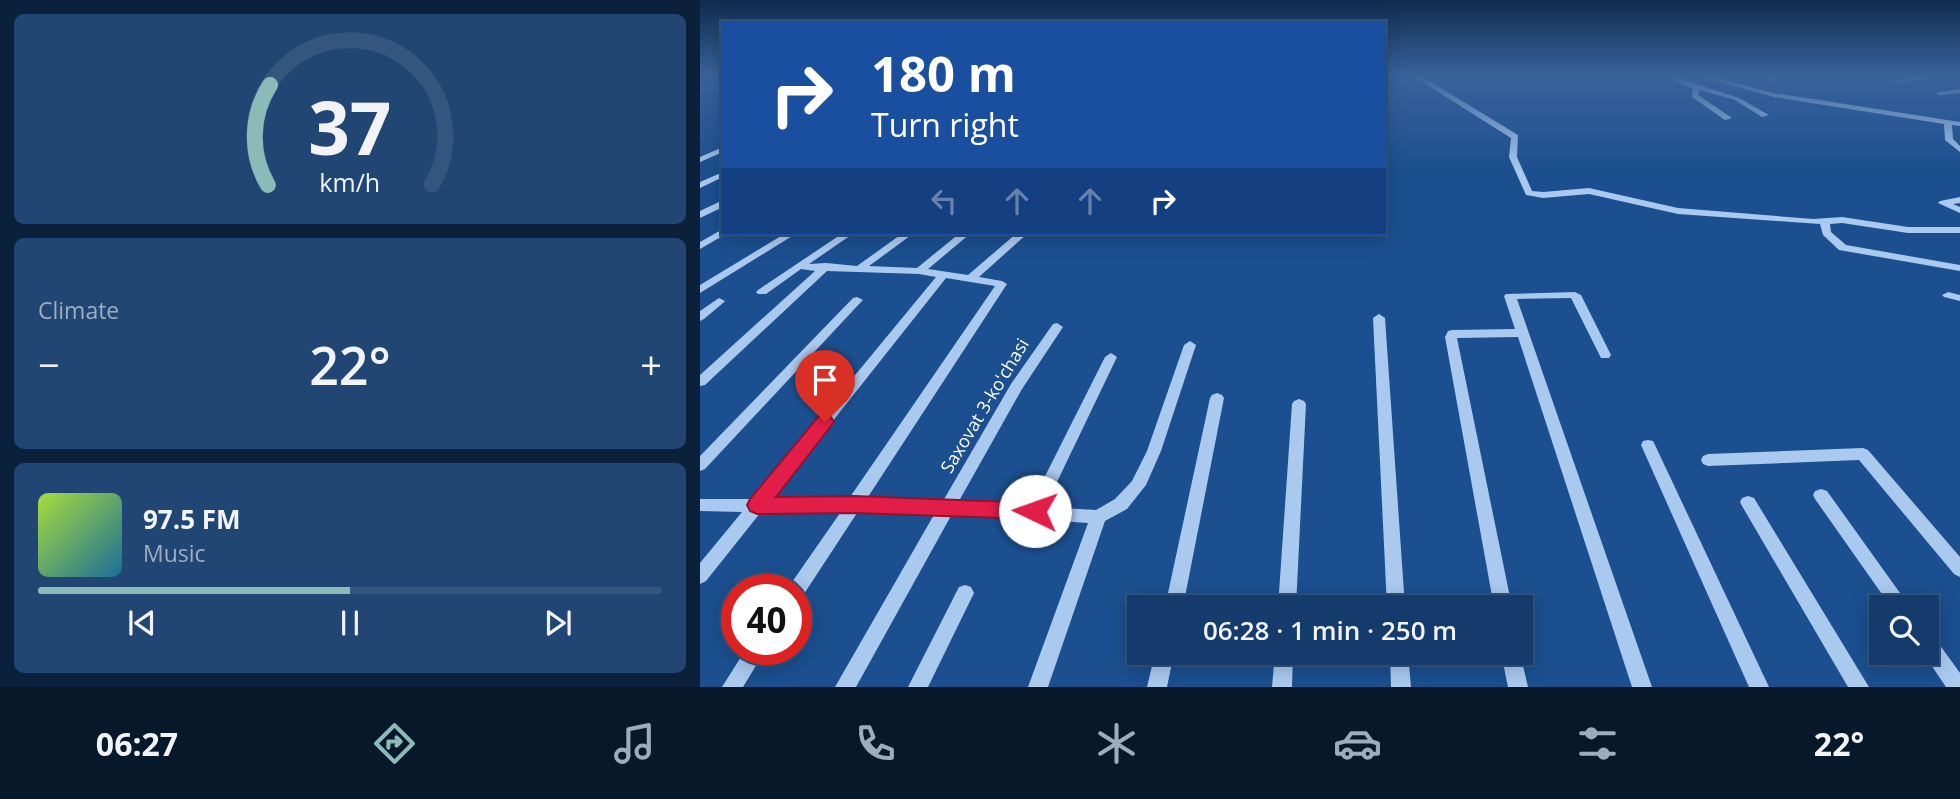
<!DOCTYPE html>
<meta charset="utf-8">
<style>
:root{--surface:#143b6b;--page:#214673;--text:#f1f3f6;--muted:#9dadc1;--line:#33557e;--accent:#8bbbb9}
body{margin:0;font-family:"Open Sans",sans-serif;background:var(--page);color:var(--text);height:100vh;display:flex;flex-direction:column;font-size:26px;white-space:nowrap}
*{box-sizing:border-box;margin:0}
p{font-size:23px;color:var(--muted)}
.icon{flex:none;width:38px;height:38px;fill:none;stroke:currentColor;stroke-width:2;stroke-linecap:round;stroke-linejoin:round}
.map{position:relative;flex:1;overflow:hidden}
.panel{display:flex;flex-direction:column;gap:14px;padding:14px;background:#0b203b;width:700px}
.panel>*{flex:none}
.guide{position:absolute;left:21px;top:21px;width:665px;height:214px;border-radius:0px;box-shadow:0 4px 18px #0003,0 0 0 2px var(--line);background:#1a4fa0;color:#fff;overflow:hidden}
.buttons{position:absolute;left:1169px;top:595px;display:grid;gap:14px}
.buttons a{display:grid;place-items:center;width:70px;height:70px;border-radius:0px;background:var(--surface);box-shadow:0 4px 18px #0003,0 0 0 2px var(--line);font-size:35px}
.speed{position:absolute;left:21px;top:574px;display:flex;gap:14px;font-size:35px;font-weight:700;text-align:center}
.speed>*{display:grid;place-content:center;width:91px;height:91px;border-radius:50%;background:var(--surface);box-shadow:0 4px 18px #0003,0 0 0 2px var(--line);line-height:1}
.speed .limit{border:10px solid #d22;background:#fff;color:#111}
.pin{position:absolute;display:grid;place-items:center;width:60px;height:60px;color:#fff;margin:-72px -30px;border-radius:50% 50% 50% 0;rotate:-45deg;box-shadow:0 0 7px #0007}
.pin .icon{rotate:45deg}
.me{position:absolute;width:77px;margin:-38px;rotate:273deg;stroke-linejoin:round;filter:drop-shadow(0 0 5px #0008)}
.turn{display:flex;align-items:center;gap:24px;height:147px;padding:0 35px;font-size:32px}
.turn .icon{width:91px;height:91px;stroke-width:2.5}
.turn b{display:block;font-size:49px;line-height:60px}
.lanes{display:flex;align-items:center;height:66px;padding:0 35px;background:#0003;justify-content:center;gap:35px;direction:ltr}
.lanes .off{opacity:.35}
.big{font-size:52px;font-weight:600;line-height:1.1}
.panel .card{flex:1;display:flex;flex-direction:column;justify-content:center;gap:10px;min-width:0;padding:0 24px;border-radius:10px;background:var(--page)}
.panel .dial{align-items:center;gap:0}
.dial svg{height:182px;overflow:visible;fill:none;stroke:var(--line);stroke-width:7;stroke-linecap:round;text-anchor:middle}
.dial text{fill:var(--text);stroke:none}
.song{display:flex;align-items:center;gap:21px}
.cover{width:84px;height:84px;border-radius:10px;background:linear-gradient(135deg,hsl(80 70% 55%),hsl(200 70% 35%))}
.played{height:7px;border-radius:4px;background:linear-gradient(90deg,var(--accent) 50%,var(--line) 50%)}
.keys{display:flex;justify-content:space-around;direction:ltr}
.heat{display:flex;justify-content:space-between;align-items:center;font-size:38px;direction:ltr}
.trip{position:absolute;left:427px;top:595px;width:406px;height:70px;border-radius:0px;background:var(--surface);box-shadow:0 4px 18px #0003,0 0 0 2px var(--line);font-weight:600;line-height:70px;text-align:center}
.tabs{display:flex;height:112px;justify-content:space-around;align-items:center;background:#08182b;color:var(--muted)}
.tabs .icon{width:49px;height:49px}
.tabs .selected{color:var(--accent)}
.tabs b{font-size:32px;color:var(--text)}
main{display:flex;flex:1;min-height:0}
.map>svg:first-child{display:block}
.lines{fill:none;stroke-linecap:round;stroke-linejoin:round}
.minor{fill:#a9c9ee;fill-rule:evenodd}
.route{fill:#e11d48;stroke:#92132f;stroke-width:2}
.labels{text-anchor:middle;stroke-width:7;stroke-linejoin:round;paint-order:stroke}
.street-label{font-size:18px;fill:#fff;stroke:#1b4f8f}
</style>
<main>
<section class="panel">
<div class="card dial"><svg viewBox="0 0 100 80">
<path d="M14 69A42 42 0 1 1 86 69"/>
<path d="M14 69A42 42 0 0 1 15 25" stroke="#8bbbb9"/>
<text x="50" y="56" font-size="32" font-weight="700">37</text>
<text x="50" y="72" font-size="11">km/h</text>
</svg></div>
<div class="card"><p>Climate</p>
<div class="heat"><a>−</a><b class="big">22°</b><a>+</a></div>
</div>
<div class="card">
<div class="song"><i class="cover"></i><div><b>97.5 FM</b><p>Music</p></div></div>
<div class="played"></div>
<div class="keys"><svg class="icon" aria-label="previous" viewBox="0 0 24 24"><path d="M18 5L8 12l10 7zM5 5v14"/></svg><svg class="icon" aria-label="pause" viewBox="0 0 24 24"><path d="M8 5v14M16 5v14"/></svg><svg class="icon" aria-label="next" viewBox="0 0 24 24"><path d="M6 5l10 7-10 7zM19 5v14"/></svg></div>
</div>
</section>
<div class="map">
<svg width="1260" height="687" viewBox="0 0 1260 687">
<rect width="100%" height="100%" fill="#1b4f8f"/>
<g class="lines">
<!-- minor -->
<path class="minor" d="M 713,76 L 721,76 L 818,135 L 817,157 L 832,191 L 843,192 L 889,188 L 978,208 L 1113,219 L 1142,217 L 1208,227 L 1260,227 L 1260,233 L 1208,233 L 1142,223 L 1130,224 L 1131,232 L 1146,245 L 1260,265 L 1260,271 L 1139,250 L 1123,235 L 1120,224 L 978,214 L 889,194 L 843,198 L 826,195 L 809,157 L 811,138 Z
M 964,76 L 973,76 L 1039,98 L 1069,115 L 1062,117 L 1035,100 L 1000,90 L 998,95 L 1032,118 L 1025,120 L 992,97 L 993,89 Z
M 998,76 L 1009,76 L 1074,93 L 1260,122 L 1260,126 L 1252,125 L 1253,139 L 1260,146 L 1260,152 L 1245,140 L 1244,124 L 1074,97 Z
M 1059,76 L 1070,76 L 1078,80 L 1075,82 Z
M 1220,76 L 1242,76 L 1196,83 L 1193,81 Z
M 1260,89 L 1260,93 L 1239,95 L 1236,93 Z
M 23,147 L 23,152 L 0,162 L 0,157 Z
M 23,172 L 23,177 L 0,188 L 0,182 Z
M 1260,197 L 1260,203 L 1253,204 L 1260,207 L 1260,213 L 1238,203 L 1240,201 Z
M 23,200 L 23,207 L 0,218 L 0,211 Z
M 23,229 L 23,233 L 27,233 L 26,234 L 0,249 L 0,242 Z
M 86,233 L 97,233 L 0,293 L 0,285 Z
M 143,233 L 154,233 L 109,264 L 126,263 L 157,266 L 203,233 L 214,233 L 169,266 L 217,268 L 260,233 L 271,233 L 228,269 L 268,275 L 317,233 L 328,233 L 279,277 L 302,281 L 307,284 L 166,500 L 243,501 L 311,384 L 353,324 L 357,323 L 363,327 L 322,389 L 259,501 L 330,506 L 405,357 L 411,353 L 417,357 L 345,507 L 396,510 L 415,499 L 432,481 L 447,451 L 484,345 L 490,341 L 496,345 L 461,451 L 446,485 L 427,509 L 405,521 L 348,687 L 328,687 L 388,523 L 252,514 L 156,687 L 135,687 L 235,513 L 157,513 L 102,597 L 96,599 L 96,590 L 88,590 L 90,585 L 140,513 L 61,512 L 6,581 L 0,584 L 0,563 L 42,512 L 0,511 L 0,499 L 53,499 L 236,277 L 219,274 L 127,271 L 5,385 L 0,386 L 0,375 L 115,271 L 101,269 L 66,294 L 58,294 L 56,292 L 58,290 ZM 246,278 L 295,286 L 148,500 L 71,499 Z
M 875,292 L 881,295 L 911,355 L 909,358 L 901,358 L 871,298 L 817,299 L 952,687 L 932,687 L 818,337 L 757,338 L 812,607 L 794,607 L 745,337 L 748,331 L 752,330 L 815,329 L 804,296 L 806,294 Z
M 1248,292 L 1260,295 L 1260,301 L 1244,297 L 1242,295 Z
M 157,297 L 163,300 L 161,302 L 5,469 L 0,471 L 0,456 L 153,298 Z
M 19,298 L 25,301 L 23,303 L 4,319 L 0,321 L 0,311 Z
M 679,314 L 685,318 L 705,607 L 687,607 L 673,318 Z
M 517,393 L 522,395 L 524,398 L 483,607 L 465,607 L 510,398 L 512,395 Z
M 599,399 L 604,401 L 606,404 L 596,607 L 578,607 L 592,404 L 594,401 Z
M 948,440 L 953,441 L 955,445 L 1069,687 L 1049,687 L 941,445 L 943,441 Z
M 1163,448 L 1168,450 L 1260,557 L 1260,577 L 1254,574 L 1159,460 L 1008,466 L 1003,464 L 1001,460 L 1003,456 L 1008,454 Z
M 1121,489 L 1127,491 L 1210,607 L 1191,607 L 1115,499 L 1113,495 L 1115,491 Z
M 1048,496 L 1054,498 L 1169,687 L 1148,687 L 1042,506 L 1040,502 L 1042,498 Z
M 265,585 L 271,587 L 274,593 L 228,687 L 208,687 L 259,587 Z
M 1227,634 L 1234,637 L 1260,673 L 1260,687 L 1246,687 L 1223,653 L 1227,653 Z
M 46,649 L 66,649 L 43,687 L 22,687 Z
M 455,653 L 474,653 L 467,687 L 447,687 Z
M 575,653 L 593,653 L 592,687 L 572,687 Z
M 690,653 L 708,653 L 711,687 L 691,687 Z
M 801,653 L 820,653 L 828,687 L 808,687 Z"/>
</g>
<!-- sky -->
<linearGradient id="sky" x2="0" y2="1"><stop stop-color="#0f2b4f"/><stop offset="0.44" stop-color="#39639b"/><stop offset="1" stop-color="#39639b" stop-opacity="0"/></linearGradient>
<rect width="1260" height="172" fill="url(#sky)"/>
<!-- route -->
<path class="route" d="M 125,415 L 131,417 L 134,422 L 131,426 L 76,497 L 154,496 L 335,503 L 342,505 L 345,511 L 342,517 L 335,519 L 154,513 L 57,514 L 50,511 L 47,505 L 50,499 L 118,417 Z"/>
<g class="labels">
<!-- street labels -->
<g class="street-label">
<text transform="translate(285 406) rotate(-59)" y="6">Saxovat 3-koʻchasi</text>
</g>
</g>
</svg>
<div class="buttons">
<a><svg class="icon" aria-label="search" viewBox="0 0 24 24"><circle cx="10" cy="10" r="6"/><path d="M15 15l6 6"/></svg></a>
</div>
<div class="speed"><div class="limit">40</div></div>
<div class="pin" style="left:125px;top:422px;background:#d93025"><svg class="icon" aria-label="arrive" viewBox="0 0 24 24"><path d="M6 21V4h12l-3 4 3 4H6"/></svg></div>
<svg class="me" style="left:335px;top:511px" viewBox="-20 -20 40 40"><circle r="19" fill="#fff"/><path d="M0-13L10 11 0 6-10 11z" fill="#e11d48"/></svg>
<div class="trip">06:28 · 1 min · 250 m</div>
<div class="guide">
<div class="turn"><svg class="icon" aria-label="right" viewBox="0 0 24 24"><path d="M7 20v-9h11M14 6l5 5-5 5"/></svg><div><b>180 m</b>Turn right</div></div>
<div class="lanes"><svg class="icon off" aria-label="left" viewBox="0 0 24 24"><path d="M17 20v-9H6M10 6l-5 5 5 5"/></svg><svg class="icon off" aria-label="ahead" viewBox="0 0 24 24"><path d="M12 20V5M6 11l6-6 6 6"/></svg><svg class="icon off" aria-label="ahead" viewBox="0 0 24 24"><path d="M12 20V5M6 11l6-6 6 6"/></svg><svg class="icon" aria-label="right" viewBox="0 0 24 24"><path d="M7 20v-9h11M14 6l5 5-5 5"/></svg></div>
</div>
</div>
</main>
<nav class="tabs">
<b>06:27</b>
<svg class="icon selected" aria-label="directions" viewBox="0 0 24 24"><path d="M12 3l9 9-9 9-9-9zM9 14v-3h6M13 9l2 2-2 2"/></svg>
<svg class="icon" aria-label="music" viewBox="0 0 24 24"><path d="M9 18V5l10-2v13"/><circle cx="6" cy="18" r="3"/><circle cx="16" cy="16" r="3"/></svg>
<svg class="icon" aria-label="phone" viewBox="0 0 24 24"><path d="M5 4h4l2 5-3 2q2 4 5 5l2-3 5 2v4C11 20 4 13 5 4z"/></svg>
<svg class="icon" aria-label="climate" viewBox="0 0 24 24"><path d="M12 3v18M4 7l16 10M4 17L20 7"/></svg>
<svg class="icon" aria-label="car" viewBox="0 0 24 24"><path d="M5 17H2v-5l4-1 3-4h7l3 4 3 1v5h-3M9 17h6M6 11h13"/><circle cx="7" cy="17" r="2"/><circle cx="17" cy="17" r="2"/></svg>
<svg class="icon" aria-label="filters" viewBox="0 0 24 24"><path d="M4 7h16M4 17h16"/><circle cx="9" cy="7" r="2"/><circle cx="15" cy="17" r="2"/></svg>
<b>22°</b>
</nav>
